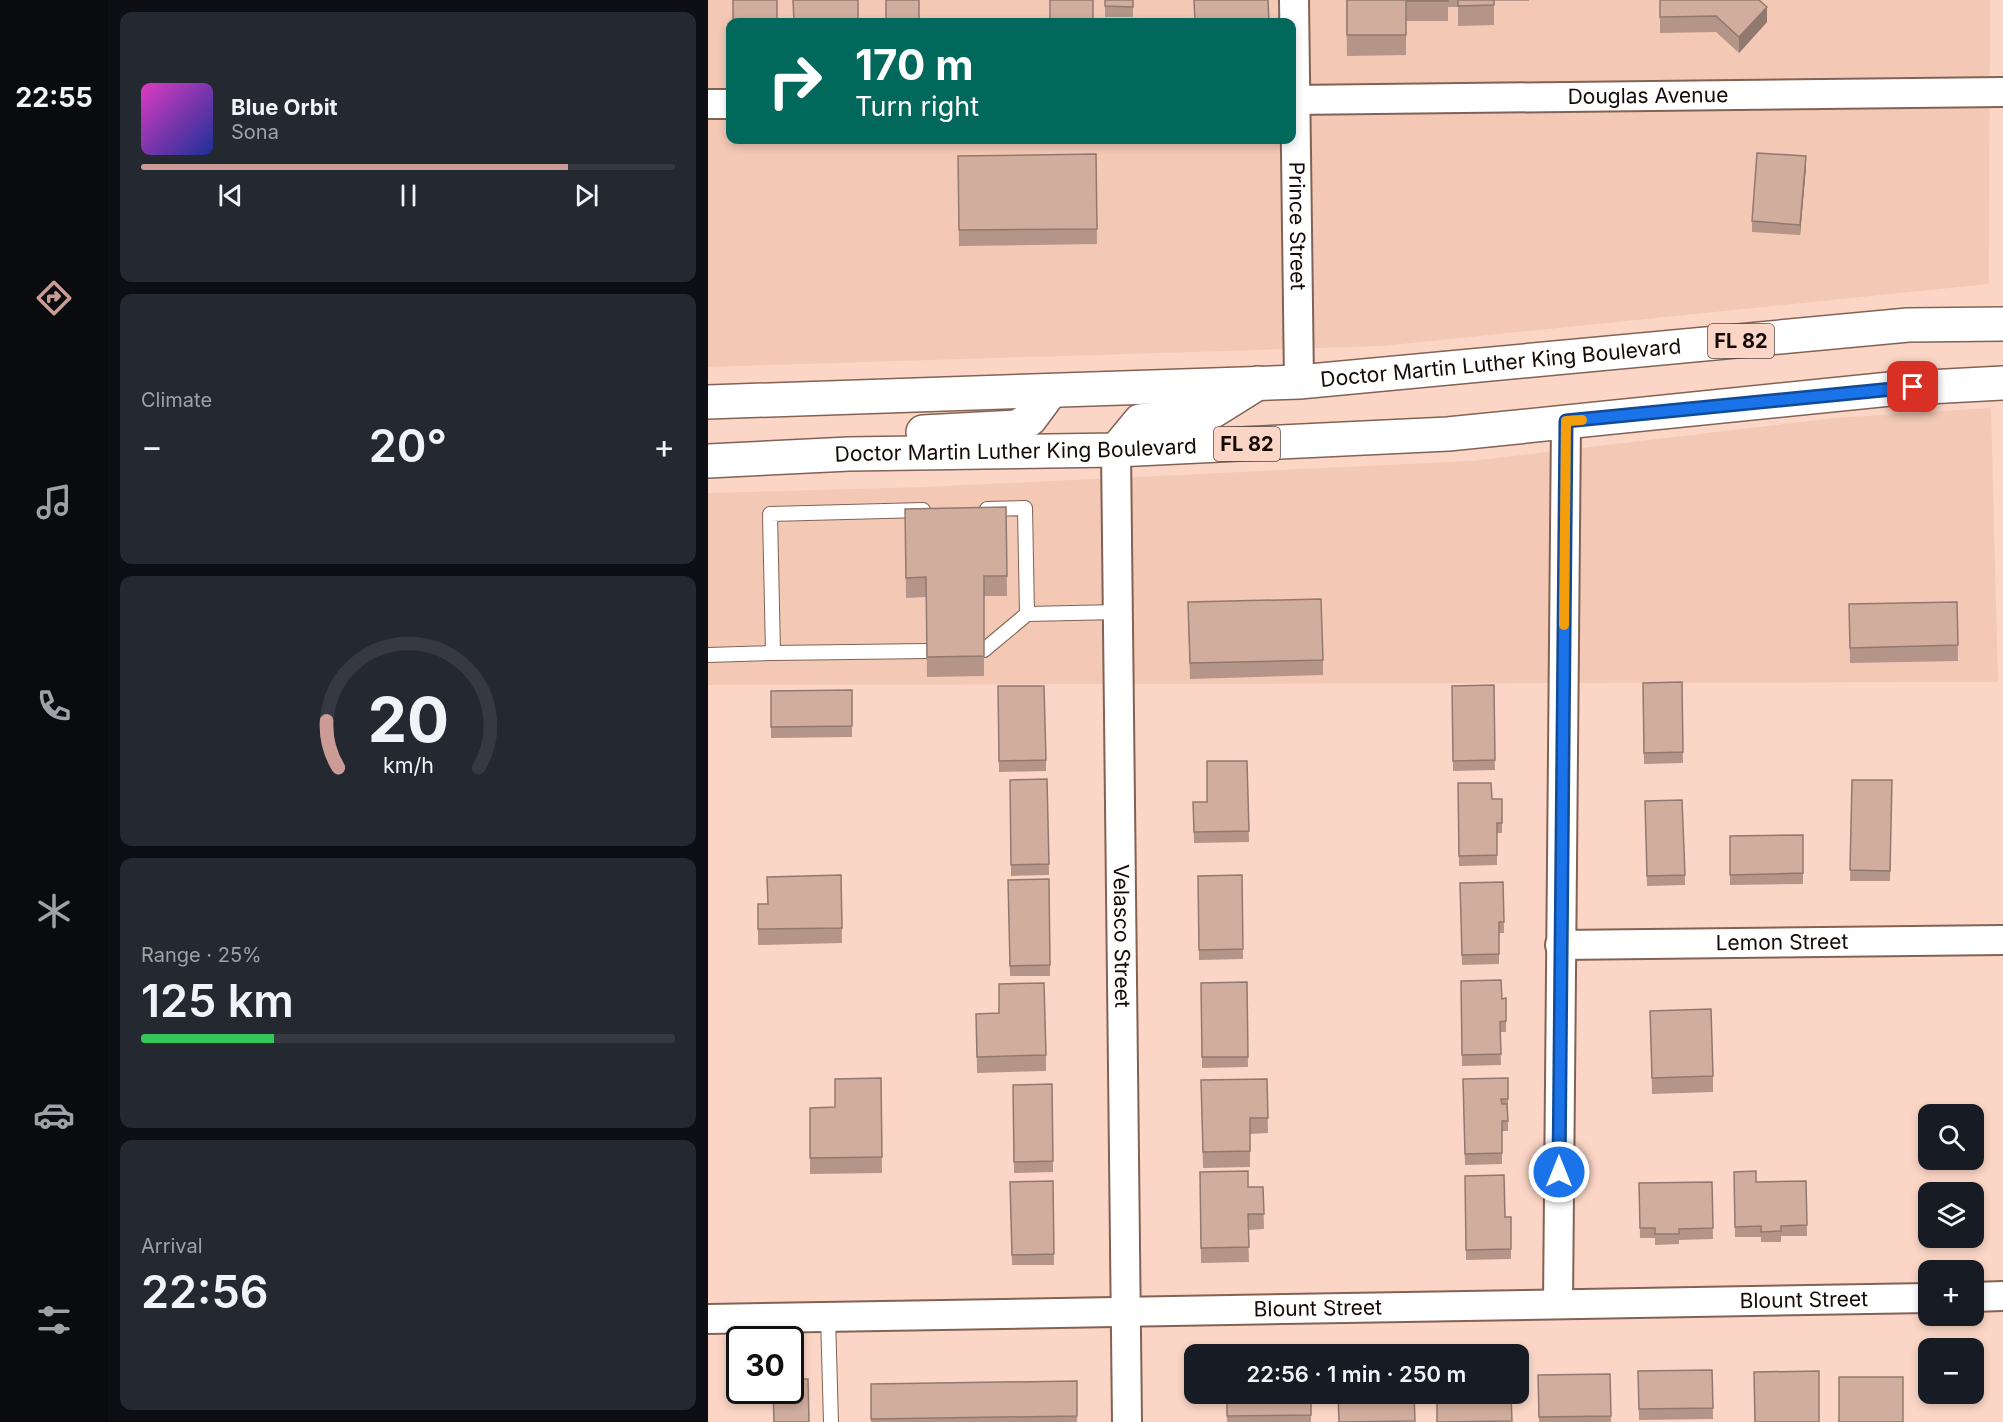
<!DOCTYPE html>
<meta charset="utf-8">
<style>
:root{--surface:#171b24;--page:#242831;--text:#f1f3f6;--muted:#9ea1a6;--line:#363941;--accent:#cb9c96}
body{margin:0;font-family:Inter,sans-serif;background:var(--page);color:var(--text);height:100vh;display:flex;flex-direction:column;font-size:22px;white-space:nowrap}
*{box-sizing:border-box;margin:0}
p{font-size:20px;color:var(--muted)}
.icon{flex:none;width:33px;height:33px;fill:none;stroke:currentColor;stroke-width:2;stroke-linecap:round;stroke-linejoin:round}
.map{position:relative;flex:1;overflow:hidden}
.sheet{display:flex;flex-direction:column;gap:12px;padding:12px;background:#0d0f14;width:600px}
.sheet>*{flex:none}
.guide{position:absolute;left:18px;top:18px;width:570px;height:126px;border-radius:12px;box-shadow:0 3px 9px #0003;background:#00695c;color:#fff;overflow:hidden}
.tools{position:absolute;left:1210px;top:1104px;display:grid;gap:12px}
.tools a{display:grid;place-items:center;width:66px;height:66px;border-radius:12px;background:var(--surface);box-shadow:0 3px 9px #0003;font-size:30px}
.speed{position:absolute;left:18px;top:1326px;display:flex;gap:12px;font-size:30px;font-weight:700;text-align:center}
.speed>*{display:grid;place-content:center;width:78px;height:78px;border-radius:50%;background:var(--surface);box-shadow:0 3px 9px #0003;line-height:1}
.speed .limit{border:3px solid #111;border-radius:9px;background:#fff;color:#111}
.pin{position:absolute;display:grid;place-items:center;width:51px;height:51px;color:#fff;margin:-26px;border-radius:12px;box-shadow:0 3px 9px #0006}
.me{position:absolute;width:66px;margin:-33px;rotate:0deg;stroke-linejoin:round;filter:drop-shadow(0 0 4px #0008)}
.turn{display:flex;align-items:center;gap:21px;height:126px;padding:0 30px;font-size:27px}
.turn .icon{width:78px;height:78px;stroke-width:2.5}
.turn b{display:block;font-size:42px;line-height:51px}
.big{font-size:45px;font-weight:600;line-height:1.1}
.sheet .widget{flex:1;display:flex;flex-direction:column;justify-content:center;gap:9px;min-width:0;padding:0 21px;border-radius:12px;background:var(--page)}
.sheet .dial{align-items:center;gap:0}
.dial svg{height:156px;overflow:visible;fill:none;stroke:var(--line);stroke-width:7;stroke-linecap:round;text-anchor:middle}
.dial text{fill:var(--text);stroke:none}
.song{display:flex;align-items:center;gap:18px}
.cover{width:72px;height:72px;border-radius:9px;background:linear-gradient(135deg,hsl(310 70% 55%),hsl(230 70% 35%))}
.played{height:6px;border-radius:3px;background:linear-gradient(90deg,var(--accent) 80%,var(--line) 80%)}
.keys{display:flex;justify-content:space-around;direction:ltr}
.heat{display:flex;justify-content:space-between;align-items:center;font-size:33px;direction:ltr}
.charge{height:9px;border-radius:4px;background:linear-gradient(90deg,#34c759 25%,var(--line) 0)}
.trip{position:absolute;left:476px;top:1344px;width:345px;height:60px;border-radius:12px;background:var(--surface);box-shadow:0 3px 9px #0003;font-weight:600;line-height:60px;text-align:center}
main{display:flex;flex:1;min-height:0}
.tabs{display:flex;flex-direction:column;width:108px;justify-content:space-around;align-items:center;background:#090b0e;color:var(--muted)}
.tabs .icon{width:42px;height:42px}
.tabs .selected{color:var(--accent)}
.tabs b{font-size:27px;color:var(--text)}
.map>svg:first-child{display:block}
.built{fill:#f3c8b5;fill-rule:evenodd}
.lines{fill:none;stroke-linecap:round;stroke-linejoin:round}
.service-casing{stroke:#826254;stroke-width:16}
.minor-casing{stroke:#826254;stroke-width:32}
.primary-casing{stroke:#826254;stroke-width:36}
.service{stroke:#fff;stroke-width:14}
.minor{stroke:#fff;stroke-width:28}
.primary{stroke:#fff;stroke-width:33}
.wall{fill:#b49588}
.shaded-wall{fill:#92796f}
.building{fill:#d1ad9e;stroke:#92796f;stroke-width:1.5}
.route-casing{stroke:#114b97;stroke-width:15}
.route{stroke:#1a73e8;stroke-width:10}
.slow{stroke:#f59e0b;stroke-width:10}
.labels{text-anchor:middle;stroke-width:6;stroke-linejoin:round;paint-order:stroke}
.shield{fill:#fbd6c6;stroke:#5a473f;stroke-width:1.5}
.shield-label{font-size:20px;font-weight:bold;fill:#150a05}
.street-label{font-size:21px;fill:#150a05;stroke:#fbd6c6}
</style>
<main>
<nav class="tabs">
<b>22:55</b>
<svg class="icon selected" aria-label="directions" viewBox="0 0 24 24"><path d="M12 3l9 9-9 9-9-9zM9 14v-3h6M13 9l2 2-2 2"/></svg>
<svg class="icon" aria-label="music" viewBox="0 0 24 24"><path d="M9 18V5l10-2v13"/><circle cx="6" cy="18" r="3"/><circle cx="16" cy="16" r="3"/></svg>
<svg class="icon" aria-label="phone" viewBox="0 0 24 24"><path d="M5 4h4l2 5-3 2q2 4 5 5l2-3 5 2v4C11 20 4 13 5 4z"/></svg>
<svg class="icon" aria-label="climate" viewBox="0 0 24 24"><path d="M12 3v18M4 7l16 10M4 17L20 7"/></svg>
<svg class="icon" aria-label="car" viewBox="0 0 24 24"><path d="M5 17H2v-5l4-1 3-4h7l3 4 3 1v5h-3M9 17h6M6 11h13"/><circle cx="7" cy="17" r="2"/><circle cx="17" cy="17" r="2"/></svg>
<svg class="icon" aria-label="filters" viewBox="0 0 24 24"><path d="M4 7h16M4 17h16"/><circle cx="9" cy="7" r="2"/><circle cx="15" cy="17" r="2"/></svg>
</nav>
<section class="sheet">
<div class="widget">
<div class="song"><i class="cover"></i><div><b>Blue Orbit</b><p>Sona</p></div></div>
<div class="played"></div>
<div class="keys"><svg class="icon" aria-label="previous" viewBox="0 0 24 24"><path d="M18 5L8 12l10 7zM5 5v14"/></svg><svg class="icon" aria-label="pause" viewBox="0 0 24 24"><path d="M8 5v14M16 5v14"/></svg><svg class="icon" aria-label="next" viewBox="0 0 24 24"><path d="M6 5l10 7-10 7zM19 5v14"/></svg></div>
</div>
<div class="widget"><p>Climate</p>
<div class="heat"><a>−</a><b class="big">20°</b><a>+</a></div>
</div>
<div class="widget dial"><svg viewBox="0 0 100 80">
<path d="M14 69A42 42 0 1 1 86 69"/>
<path d="M14 69A42 42 0 0 1 8 45" stroke="#cb9c96"/>
<text x="50" y="56" font-size="32" font-weight="700">20</text>
<text x="50" y="72" font-size="11">km/h</text>
</svg></div>
<div class="widget"><p>Range · 25%</p><b class="big">125 km</b><div class="charge"></div></div>
<div class="widget"><p>Arrival</p><b class="big">22:56</b></div>
</section>
<div class="map">
<svg width="1295" height="1422" viewBox="0 0 1295 1422">
<rect width="100%" height="100%" fill="#fbd6c6"/>
<!-- built -->
<path class="built" d="M 0,0 L 1282,0 L 1281,284 L 674,346 L 0,367 ZM 22,22 L 584,22 L 584,140 L 22,140 Z
M 1283,408 L 1290,682 L 0,685 L 0,493 L 218,487 L 763,461 L 1126,418 Z"/>
<g class="lines">
<!-- service casing -->
<g class="service-casing">
<path id="service" d="M 279,509 L 317,508 L 319,614 L 410,612
M 276,650 L 319,614
M 65,653 L 219,651
M 0,655 L 65,653 L 62,514 L 215,510
M 120,1317 L 123,1422"/>
</g>
<!-- minor casing -->
<g class="minor-casing">
<g id="minor">
<path id="s1" d="M 586,0 L 591,382"/>
<path id="s2" d="M 584,100 L 1295,92"/>
<path d="M 0,104 L 22,104"/>
<path id="s3" d="M 408,450 L 419,1422"/>
<path id="s4" d="M 852,945 L 1295,940"/>
<path d="M 1266,1297 L 1295,1296"/>
<path d="M 850,1304 L 858,421"/>
<path id="s5" d="M 0,1319 L 1221,1298"/>
</g>
</g>
<!-- primary casing -->
<g class="primary-casing">
<g id="primary">
<path id="s6" d="M 0,402 L 591,382 L 1200,325 L 1295,324"/>
<path d="M 215,432 L 309,427 L 322,419 L 342,392"/>
<path d="M 408,450 L 432,421 L 502,413 L 550,383"/>
<path id="s7" d="M 0,461 L 141,454 L 408,450 L 740,434 L 1182,389 L 1295,383"/>
</g>
</g>
<!-- service -->
<use href="#service" class="service"/>
<!-- minor -->
<use href="#minor" class="minor"/>
<!-- primary -->
<use href="#primary" class="primary"/>
</g>
<!-- wall -->
<path class="wall" d="M 397,0 L 425,0 L 425,17 L 397,17 Z
M 486,0 L 561,22 L 487,22 Z
M 638,0 L 821,0 L 821,1 L 786,1 L 786,25 L 750,26 L 750,7 L 740,7 L 740,21 L 698,21 L 698,55 L 639,56 Z
M 952,0 L 1059,22 L 1031,53 L 1008,32 L 952,33 Z
M 388,154 L 389,244 L 251,246 L 250,156 Z
M 1098,167 L 1092,235 L 1044,232 L 1044,221 Z
M 298,507 L 299,596 L 276,596 L 276,676 L 219,677 L 218,597 L 198,598 L 197,509 Z
M 1249,602 L 1250,661 L 1142,663 L 1141,604 Z
M 480,618 L 615,660 L 615,675 L 482,679 Z
M 974,682 L 975,763 L 936,764 L 935,683 Z
M 786,685 L 787,770 L 745,771 L 744,686 Z
M 290,686 L 338,760 L 338,771 L 291,772 Z
M 144,690 L 144,737 L 63,738 L 63,691 Z
M 539,761 L 541,842 L 486,843 L 485,802 L 499,802 Z
M 339,779 L 341,875 L 303,876 L 302,780 Z
M 1144,780 L 1184,780 L 1182,881 L 1142,881 Z
M 750,783 L 784,799 L 794,799 L 794,833 L 789,833 L 789,865 L 751,866 Z
M 937,801 L 977,875 L 977,885 L 939,886 Z
M 1095,835 L 1095,884 L 1022,885 L 1022,836 Z
M 133,875 L 134,943 L 50,945 L 50,904 L 59,904 Z
M 534,875 L 535,959 L 491,960 L 490,876 Z
M 300,880 L 342,965 L 342,976 L 302,976 Z
M 795,882 L 796,933 L 791,933 L 791,964 L 754,965 L 752,883 Z
M 753,981 L 794,999 L 798,998 L 798,1032 L 792,1032 L 793,1065 L 754,1066 Z
M 539,982 L 540,1067 L 494,1068 L 493,983 Z
M 942,1011 L 1005,1076 L 1005,1092 L 944,1094 Z
M 291,1013 L 338,1055 L 338,1071 L 269,1073 L 268,1014 Z
M 173,1078 L 174,1173 L 102,1174 L 102,1108 L 127,1107 Z
M 800,1078 L 800,1131 L 794,1131 L 794,1164 L 757,1165 L 755,1079 Z
M 559,1079 L 560,1133 L 542,1134 L 542,1167 L 495,1168 L 493,1080 Z
M 344,1084 L 345,1172 L 306,1173 L 305,1085 Z
M 492,1172 L 540,1187 L 555,1187 L 556,1229 L 540,1230 L 541,1262 L 493,1263 Z
M 1026,1172 L 1048,1182 L 1098,1181 L 1099,1236 L 1073,1236 L 1073,1242 L 1053,1242 L 1053,1237 L 1027,1237 Z
M 757,1176 L 797,1217 L 803,1249 L 803,1259 L 758,1260 Z
M 345,1181 L 346,1265 L 304,1265 L 302,1182 Z
M 1004,1182 L 1005,1239 L 971,1240 L 971,1244 L 947,1245 L 947,1238 L 932,1238 L 931,1183 Z
M 1004,1370 L 1005,1419 L 931,1420 L 930,1371 Z
M 902,1374 L 903,1422 L 831,1422 L 830,1375 Z
M 369,1381 L 369,1422 L 163,1422 L 163,1384 Z
M 519,1394 L 603,1394 L 603,1422 L 519,1422 Z"/>
<!-- shaded-wall -->
<path class="shaded-wall" d="M 1059,7 L 1059,22 L 1031,53 L 1031,37 Z
M 1098,156 L 1098,167 L 1092,235 L 1092,225 Z"/>
<!-- building -->
<path class="building" d="M 25,0 L 69,0 L 69,22 L 25,22 Z
M 85,0 L 150,0 L 150,22 L 86,22 Z
M 178,0 L 211,0 L 211,22 L 178,22 Z
M 342,0 L 385,0 L 385,22 L 342,22 Z
M 397,0 L 425,0 L 425,7 L 397,6 Z
M 486,0 L 560,0 L 561,22 L 508,22 L 508,20 L 487,21 Z
M 639,0 L 740,0 L 740,1 L 698,1 L 698,35 L 639,35 Z
M 750,0 L 786,0 L 786,5 L 750,6 Z
M 952,0 L 1051,0 L 1059,7 L 1031,37 L 1008,16 L 952,17 Z
M 1049,153 L 1098,156 L 1092,225 L 1044,221 Z
M 388,154 L 389,229 L 251,230 L 250,156 Z
M 298,507 L 299,576 L 276,576 L 276,656 L 219,657 L 218,577 L 198,578 L 197,509 Z
M 613,599 L 615,660 L 482,663 L 480,602 Z
M 1249,602 L 1250,645 L 1142,648 L 1141,604 Z
M 974,682 L 975,752 L 936,753 L 935,683 Z
M 786,685 L 787,760 L 745,761 L 744,686 Z
M 290,686 L 336,686 L 338,760 L 291,761 Z
M 144,690 L 144,726 L 63,727 L 63,691 Z
M 499,761 L 539,761 L 541,831 L 486,832 L 485,802 L 499,802 Z
M 339,779 L 341,864 L 303,865 L 302,780 Z
M 1144,780 L 1184,780 L 1182,871 L 1142,870 Z
M 750,783 L 783,783 L 784,799 L 794,799 L 794,823 L 789,823 L 789,855 L 751,856 Z
M 974,800 L 977,875 L 939,876 L 937,801 Z
M 1095,835 L 1095,873 L 1022,875 L 1022,836 Z
M 133,875 L 134,928 L 50,929 L 50,904 L 60,904 L 59,877 Z
M 534,875 L 535,949 L 491,950 L 490,876 Z
M 341,879 L 342,965 L 302,966 L 300,880 Z
M 795,882 L 796,922 L 791,922 L 791,954 L 754,955 L 752,883 Z
M 793,980 L 794,999 L 798,998 L 798,1021 L 792,1022 L 793,1054 L 754,1055 L 753,981 Z
M 539,982 L 540,1057 L 494,1057 L 493,983 Z
M 336,983 L 338,1055 L 269,1057 L 268,1014 L 291,1013 L 291,984 Z
M 1003,1009 L 1005,1076 L 944,1078 L 942,1011 Z
M 173,1078 L 174,1157 L 102,1158 L 102,1108 L 127,1107 L 127,1079 Z
M 800,1078 L 800,1099 L 793,1099 L 794,1104 L 799,1104 L 800,1121 L 794,1121 L 794,1153 L 757,1154 L 755,1079 Z
M 559,1079 L 560,1118 L 542,1118 L 542,1151 L 495,1152 L 493,1080 Z
M 344,1084 L 345,1161 L 306,1162 L 305,1085 Z
M 540,1171 L 540,1187 L 555,1187 L 556,1214 L 540,1214 L 541,1247 L 493,1248 L 492,1172 Z
M 1048,1171 L 1048,1182 L 1098,1181 L 1099,1225 L 1073,1226 L 1073,1231 L 1053,1232 L 1053,1226 L 1027,1227 L 1026,1172 Z
M 796,1175 L 797,1217 L 803,1217 L 803,1249 L 758,1250 L 757,1176 Z
M 345,1181 L 346,1254 L 304,1255 L 302,1182 Z
M 1004,1182 L 1005,1228 L 971,1229 L 971,1234 L 947,1234 L 947,1228 L 932,1228 L 931,1183 Z
M 1004,1370 L 1005,1408 L 931,1409 L 930,1371 Z
M 1111,1371 L 1111,1422 L 1047,1422 L 1046,1372 Z
M 902,1374 L 903,1416 L 831,1417 L 830,1375 Z
M 1131,1377 L 1195,1377 L 1195,1422 L 1131,1422 Z
M 82,1379 L 100,1379 L 101,1422 L 66,1422 L 65,1390 L 82,1390 Z
M 369,1381 L 369,1416 L 163,1419 L 163,1384 Z
M 519,1394 L 603,1394 L 603,1415 L 519,1416 Z
M 630,1394 L 706,1394 L 707,1421 L 631,1422 Z
M 729,1394 L 803,1394 L 804,1421 L 729,1422 Z"/>
<g class="lines">
<!-- route casing -->
<g class="route-casing">
<path id="route" d="M 851,1172 L 858,421 L 1205,387"/>
</g>
<!-- route -->
<use href="#route" class="route"/>
<!-- slow -->
<path class="slow" d="M 856,625 L 858,421 L 874,420"/>
</g>
<g class="labels">
<!-- shield labels -->
<g class="shield">
<rect x="1000" y="324" width="66" height="34" rx="4.5"/>
<rect x="506" y="427" width="66" height="34" rx="4.5"/>
</g>
<g class="shield-label">
<text x="1033" y="348">FL 82</text>
<text x="539" y="451">FL 82</text>
</g>
<!-- street labels -->
<g class="street-label">
<text dy="7" stroke="none"><textPath href="#s2" startOffset="356">Douglas Avenue</textPath></text>
<text dy="7" stroke="none"><textPath href="#s1" startOffset="226">Prince Street</textPath></text>
<text dy="7" stroke="none"><textPath href="#s6" startOffset="794">Doctor Martin Luther King Boulevard</textPath></text>
<text dy="7" stroke="none"><textPath href="#s7" startOffset="308">Doctor Martin Luther King Boulevard</textPath></text>
<text dy="7" stroke="none"><textPath href="#s3" startOffset="486">Velasco Street</textPath></text>
<text dy="7" stroke="none"><textPath href="#s4" startOffset="222">Lemon Street</textPath></text>
<text dy="7" stroke="none"><textPath href="#s5" startOffset="1096">Blount Street</textPath></text>
<text dy="7" stroke="none"><textPath href="#s5" startOffset="610">Blount Street</textPath></text>
</g>
</g>
</svg>
<div class="tools">
<a><svg class="icon" aria-label="search" viewBox="0 0 24 24"><circle cx="10" cy="10" r="6"/><path d="M15 15l6 6"/></svg></a>
<a><svg class="icon" aria-label="layers" viewBox="0 0 24 24"><path d="M12 4l9 5-9 5-9-5zM3 14l9 5 9-5"/></svg></a>
<a>+</a>
<a>−</a>
</div>
<div class="speed"><div class="limit">30</div></div>
<div class="pin" style="left:1205px;top:387px;background:#d93025"><svg class="icon" aria-label="arrive" viewBox="0 0 24 24"><path d="M6 21V4h12l-3 4 3 4H6"/></svg></div>
<svg class="me" style="left:851px;top:1172px" viewBox="-20 -20 40 40"><circle r="17" fill="#1a73e8" stroke="#fff" stroke-width="3"/><path d="M0-11L8 9 0 5-8 9z" fill="#fff"/></svg>
<div class="trip">22:56 · 1 min · 250 m</div>
<div class="guide">
<div class="turn"><svg class="icon" aria-label="right" viewBox="0 0 24 24"><path d="M7 20v-9h11M14 6l5 5-5 5"/></svg><div><b>170 m</b>Turn right</div></div>
</div>
</div>
</main>
